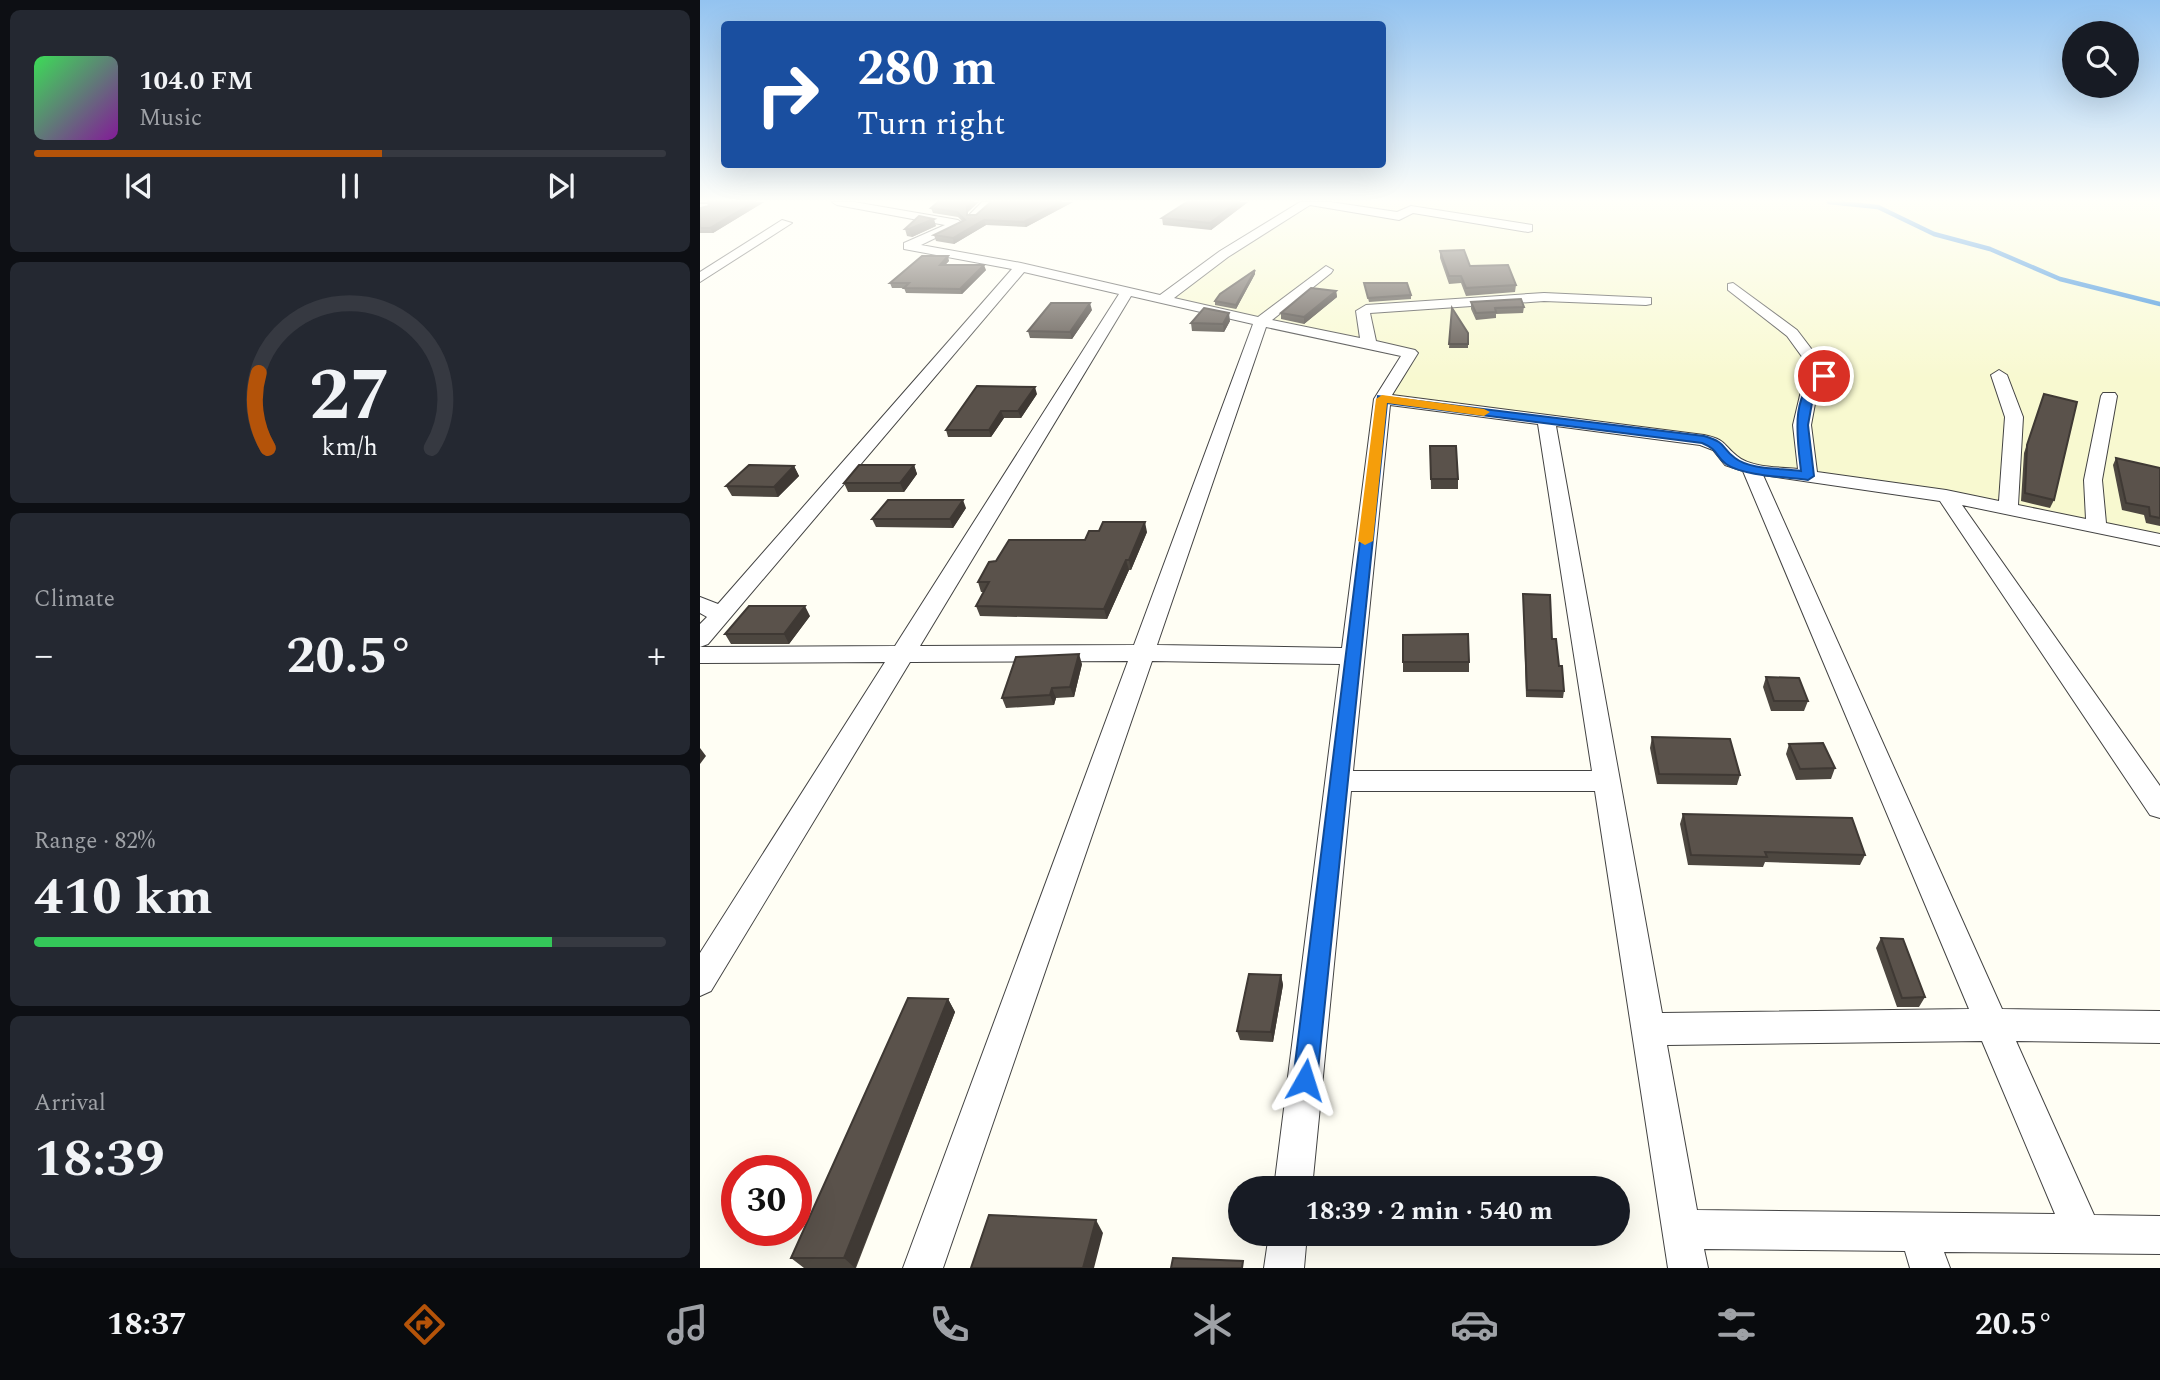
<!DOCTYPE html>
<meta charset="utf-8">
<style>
:root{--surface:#171b24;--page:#242831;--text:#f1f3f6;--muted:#9ea1a6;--line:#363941;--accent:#b45309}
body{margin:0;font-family:Spectral,serif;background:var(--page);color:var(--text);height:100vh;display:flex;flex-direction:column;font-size:26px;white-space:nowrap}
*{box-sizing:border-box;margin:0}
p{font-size:23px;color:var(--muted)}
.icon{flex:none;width:38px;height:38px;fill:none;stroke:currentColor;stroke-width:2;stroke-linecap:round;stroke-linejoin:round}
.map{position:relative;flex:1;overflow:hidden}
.details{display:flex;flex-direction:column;gap:10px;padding:10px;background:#0d0f14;width:700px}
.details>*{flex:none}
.guide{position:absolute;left:21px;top:21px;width:665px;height:147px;border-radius:7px;box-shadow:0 7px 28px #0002;background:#1a4fa0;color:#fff;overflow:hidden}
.tools{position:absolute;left:1362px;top:21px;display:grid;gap:14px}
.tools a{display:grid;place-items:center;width:77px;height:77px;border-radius:50%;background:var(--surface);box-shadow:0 7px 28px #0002;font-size:35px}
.speed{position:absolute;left:21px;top:1155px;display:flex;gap:14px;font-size:35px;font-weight:700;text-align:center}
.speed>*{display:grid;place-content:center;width:91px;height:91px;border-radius:50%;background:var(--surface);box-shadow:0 7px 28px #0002;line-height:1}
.speed .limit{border:10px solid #d22;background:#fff;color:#111}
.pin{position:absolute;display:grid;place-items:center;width:60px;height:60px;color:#fff;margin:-30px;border:4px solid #fff;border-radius:50%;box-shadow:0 2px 7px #0007}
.me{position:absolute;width:77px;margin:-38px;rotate:6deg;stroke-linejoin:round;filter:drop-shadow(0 0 5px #0008)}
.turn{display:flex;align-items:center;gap:24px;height:147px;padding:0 21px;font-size:32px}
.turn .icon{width:91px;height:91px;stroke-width:2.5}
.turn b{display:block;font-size:49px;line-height:60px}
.big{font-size:52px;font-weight:700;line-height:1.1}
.details .card{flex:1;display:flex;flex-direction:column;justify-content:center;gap:10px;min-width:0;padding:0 24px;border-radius:10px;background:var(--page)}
.details .dial{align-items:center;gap:0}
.dial svg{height:182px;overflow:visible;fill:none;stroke:var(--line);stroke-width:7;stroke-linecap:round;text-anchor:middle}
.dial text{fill:var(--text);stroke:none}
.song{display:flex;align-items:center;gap:21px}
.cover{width:84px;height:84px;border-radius:10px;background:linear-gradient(135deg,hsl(130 70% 55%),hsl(290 70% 35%))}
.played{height:7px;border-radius:4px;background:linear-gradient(90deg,var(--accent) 55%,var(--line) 55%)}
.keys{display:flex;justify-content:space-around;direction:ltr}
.heat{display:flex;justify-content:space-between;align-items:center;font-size:38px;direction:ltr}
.charge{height:10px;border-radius:5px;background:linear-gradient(90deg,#34c759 82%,var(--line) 0)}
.trip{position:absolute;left:528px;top:1176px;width:402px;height:70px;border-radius:35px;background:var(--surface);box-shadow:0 7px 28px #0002;font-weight:700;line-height:70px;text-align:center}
.dock{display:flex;height:112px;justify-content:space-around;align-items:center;background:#090b0e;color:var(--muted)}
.dock .icon{width:49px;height:49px}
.dock .active{color:var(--accent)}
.dock b{font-size:32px;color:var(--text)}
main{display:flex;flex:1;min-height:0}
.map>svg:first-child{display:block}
.farmland{fill:#f8f9d0}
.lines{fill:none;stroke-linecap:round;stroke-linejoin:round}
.stream{stroke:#3289da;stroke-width:4.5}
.street-casing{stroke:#434343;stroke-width:2}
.street{fill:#fff;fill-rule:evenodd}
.wall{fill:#4d4740}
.shaded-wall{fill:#3f3934}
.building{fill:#5a524b;stroke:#3f3934;stroke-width:2}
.route{fill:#1a73e8;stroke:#114b97;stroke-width:2}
.slow{fill:#f59e0b}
</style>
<main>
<section class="details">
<div class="card">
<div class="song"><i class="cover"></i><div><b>104.0 FM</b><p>Music</p></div></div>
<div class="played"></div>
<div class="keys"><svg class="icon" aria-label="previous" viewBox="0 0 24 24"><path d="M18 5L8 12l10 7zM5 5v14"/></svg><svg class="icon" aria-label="pause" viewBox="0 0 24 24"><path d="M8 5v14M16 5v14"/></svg><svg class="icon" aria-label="next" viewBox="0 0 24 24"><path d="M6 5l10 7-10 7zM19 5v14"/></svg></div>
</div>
<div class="card dial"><svg viewBox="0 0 100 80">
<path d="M14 69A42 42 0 1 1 86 69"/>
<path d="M14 69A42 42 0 0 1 10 36" stroke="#b45309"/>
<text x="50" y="56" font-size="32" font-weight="700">27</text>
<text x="50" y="72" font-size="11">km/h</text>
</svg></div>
<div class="card"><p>Climate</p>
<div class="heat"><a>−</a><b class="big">20.5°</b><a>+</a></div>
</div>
<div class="card"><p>Range · 82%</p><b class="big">410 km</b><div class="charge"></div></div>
<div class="card"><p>Arrival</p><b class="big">18:39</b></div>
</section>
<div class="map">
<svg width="1460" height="1268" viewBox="0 0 1460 1268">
<rect width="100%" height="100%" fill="#fffef4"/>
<!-- farmland -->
<path class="farmland" d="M 607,202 L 1460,202 L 1460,540 L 1051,468 L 1019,446 L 682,399 L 710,354 L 462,300 L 524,254 Z"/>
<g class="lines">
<!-- stream -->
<path class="stream" d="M 1129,202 L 1178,207 L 1234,234 L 1290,249 L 1360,279 L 1460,304"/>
<!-- street casing -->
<g class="street-casing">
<path id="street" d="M 132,202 L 154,202 L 258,220 L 264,224 L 221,245 L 321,263 L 460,295 L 520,251 L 600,202 L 630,202 L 697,212 L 711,206 L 832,225 L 832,231 L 828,232 L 713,213 L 699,220 L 610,205 L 528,257 L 474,298 L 558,317 L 626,266 L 633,270 L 631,273 L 572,320 L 660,338 L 656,311 L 666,305 L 844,293 L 951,298 L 951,304 L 946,305 L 844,301 L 670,313 L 676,341 L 715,350 L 718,353 L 692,395 L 1004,435 C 1027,440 1022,444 1037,456 C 1051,468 1080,467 1098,469 L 1093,425 L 1101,391 L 1116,376 L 1087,336 L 1028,290 L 1028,284 L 1033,283 L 1097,330 L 1132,376 L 1130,383 L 1117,393 L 1111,425 L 1117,472 L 1246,490 L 1299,501 L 1305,417 L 1291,375 L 1299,370 L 1307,375 L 1323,417 L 1318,505 L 1386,519 L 1384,480 L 1401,396 L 1403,393 L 1415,393 L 1417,396 L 1402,480 L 1406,523 L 1460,534 L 1460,546 L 1262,505 L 1460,786 L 1460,818 L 1450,815 L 1240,501 L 1063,475 L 1302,1009 L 1460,1011 L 1460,1043 L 1316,1041 L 1394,1215 L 1460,1216 L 1460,1254 L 1244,1252 L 1250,1268 L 1210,1268 L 1205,1251 L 1004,1249 L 1008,1268 L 968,1268 L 895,791 L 651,791 L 612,1188 L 574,1188 L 640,664 L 452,661 L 243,1268 L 203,1268 L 428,661 L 210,662 L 11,991 L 0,996 L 0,953 L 185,662 L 0,663 L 0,647 L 195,646 L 419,294 L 324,272 L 8,644 L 0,647 L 0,624 L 7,617 L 0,613 L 0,597 L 18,604 L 312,269 L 204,249 L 204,243 L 245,225 L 137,205 ZM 431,296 L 553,324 L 434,645 L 220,646 ZM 566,327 L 701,356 L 674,399 L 642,648 L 457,645 ZM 690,405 L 838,424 L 892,771 L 653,771 ZM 856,426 L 1000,445 L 1013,450 L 1025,465 L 1043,471 L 1269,1009 L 962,1013 ZM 1282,1041 L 1355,1214 L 997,1210 L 967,1045 Z
M 282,202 L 294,202 L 278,218 L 270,218 L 270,214 Z
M 82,220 L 92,223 L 0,282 L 0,272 Z
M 569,1234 L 607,1234 L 604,1268 L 564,1268 Z"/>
</g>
<!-- street -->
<use href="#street" class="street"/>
</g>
<!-- wall -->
<path class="wall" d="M 0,202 L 64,202 L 13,233 L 0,233 L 0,208 L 9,206 L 9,204 L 0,204 Z
M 291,202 L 373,202 L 326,227 L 286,225 L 254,244 L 236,241 L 234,235 L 262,221 L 258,217 L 233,213 L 231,208 L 268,212 L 268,215 L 276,215 Z
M 487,202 L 548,202 L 511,230 L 463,225 L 462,218 Z
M 236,226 L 212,237 L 207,236 L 205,229 Z
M 740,251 L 770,266 L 816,285 L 815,292 L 766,296 L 761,283 L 749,284 L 740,258 Z
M 249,261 L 245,265 L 286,270 L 262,294 L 206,293 L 204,288 L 192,288 L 190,283 Z
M 555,270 L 555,274 L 536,309 L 515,305 L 515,301 Z
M 664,283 L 711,295 L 711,299 L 669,302 Z
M 636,291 L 637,297 L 604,324 L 581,319 L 581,313 Z
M 771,302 L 824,307 L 823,313 L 796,314 L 796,318 L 776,320 L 771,309 Z
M 752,308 L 768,333 L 768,348 L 749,348 Z
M 392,310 L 372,339 L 330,338 L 328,331 Z
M 530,321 L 524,332 L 492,331 L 491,323 Z
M 337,394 L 321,418 L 304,418 L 291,437 L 248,437 L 246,430 Z
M 1344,394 L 1354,500 L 1350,508 L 1321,501 L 1324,453 Z
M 730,446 L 758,479 L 758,489 L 731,489 Z
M 1416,458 L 1460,468 L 1460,526 L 1446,523 L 1444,515 L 1422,510 L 1413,465 Z
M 214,465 L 217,474 L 204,492 L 148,492 L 144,483 Z
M 94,466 L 99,476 L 78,497 L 32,496 L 26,486 Z
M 266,508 L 253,528 L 176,527 L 172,519 Z
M 447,532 L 431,570 L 429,570 L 407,619 L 280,616 L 276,606 L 284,592 L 281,592 L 278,582 L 296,561 L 385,540 Z
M 823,594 L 852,639 L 864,691 L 863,698 L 826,697 Z
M 110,616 L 89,644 L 31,644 L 25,634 Z
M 703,662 L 769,662 L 769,672 L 703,672 Z
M 382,664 L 374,697 L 356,698 L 354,705 L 306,708 L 302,698 Z
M 1066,677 L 1108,701 L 1104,711 L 1071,711 L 1063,687 Z
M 952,737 L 1040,775 L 1037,785 L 957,784 L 950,748 Z
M 1089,744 L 1135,768 L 1131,779 L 1096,780 L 1086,754 Z
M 983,814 L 1165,855 L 1160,865 L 1065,862 L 1063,867 L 988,865 L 980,824 Z
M 1181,938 L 1225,997 L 1219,1007 L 1197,1007 L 1176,948 Z
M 581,975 L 583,985 L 573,1042 L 540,1040 L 537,1031 Z
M 248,999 L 255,1012 L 156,1268 L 104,1268 L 91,1258 Z"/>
<!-- shaded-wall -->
<path class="shaded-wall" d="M 54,202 L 64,202 L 13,233 L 10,228 Z
M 272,202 L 279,202 L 268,212 L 268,220 L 267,215 L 267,207 Z
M 362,202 L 373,202 L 326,227 L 324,222 Z
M 538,202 L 548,202 L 511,230 L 510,223 Z
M 234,219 L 236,226 L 212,237 L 209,229 Z
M 284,220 L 286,225 L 254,244 L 253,238 Z
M 248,256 L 249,261 L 241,269 L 240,265 Z
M 284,265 L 286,270 L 262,294 L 260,289 Z
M 555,270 L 555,274 L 536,309 L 536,305 Z
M 636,291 L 637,297 L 604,324 L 604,317 Z
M 390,303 L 392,310 L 372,339 L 370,332 Z
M 529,313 L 530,321 L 524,332 L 523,324 Z
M 335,387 L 337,394 L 321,418 L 318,411 Z
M 301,411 L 304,418 L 291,437 L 289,430 Z
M 214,465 L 217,474 L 204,492 L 200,483 Z
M 94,466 L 99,476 L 78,497 L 74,487 Z
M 263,500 L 266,508 L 253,528 L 250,519 Z
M 445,522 L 447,532 L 431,570 L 429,560 Z
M 426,560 L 429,570 L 407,619 L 404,609 Z
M 105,606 L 110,616 L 89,644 L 84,634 Z
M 379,654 L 382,664 L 374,697 L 370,687 Z
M 352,688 L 356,698 L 354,705 L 350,695 Z
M 0,748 L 6,756 L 0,764 Z
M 581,975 L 583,985 L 573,1042 L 571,1032 Z
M 248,999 L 255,1012 L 155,1268 L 144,1258 Z
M 396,1220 L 403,1233 L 394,1268 L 383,1268 Z"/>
<!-- building -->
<path class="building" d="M 8,202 L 54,202 L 10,228 L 0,228 L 0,208 L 9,206 Z
M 238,202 L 272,202 L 267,207 L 267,215 L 276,215 L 291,202 L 362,202 L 324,222 L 284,220 L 253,238 L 234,235 L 265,220 L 257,212 L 231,208 Z
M 487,202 L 538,202 L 510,223 L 462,218 Z
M 219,216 L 234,219 L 209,229 L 205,229 Z
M 764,250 L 770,266 L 808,265 L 816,285 L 766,288 L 761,276 L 749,276 L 740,251 Z
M 222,256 L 248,256 L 240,265 L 284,265 L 260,289 L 204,288 L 209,283 L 190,283 Z
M 555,270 L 536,305 L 515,301 L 520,294 Z
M 664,283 L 707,283 L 711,295 L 668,298 Z
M 611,288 L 636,291 L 604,317 L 581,313 Z
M 821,299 L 824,307 L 795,308 L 796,312 L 776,313 L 771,302 Z
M 351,303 L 390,303 L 370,332 L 328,331 Z
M 504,308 L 529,313 L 523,324 L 491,323 Z
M 752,308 L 768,333 L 768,344 L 749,344 Z
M 277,386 L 335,387 L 318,411 L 301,411 L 289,430 L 246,430 Z
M 1344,394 L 1377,402 L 1354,500 L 1325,493 L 1327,445 Z
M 730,446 L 756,446 L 758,479 L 731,479 Z
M 1416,458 L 1460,468 L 1460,518 L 1450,516 L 1449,507 L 1426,503 Z
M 49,465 L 94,466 L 74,487 L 26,486 Z
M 159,465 L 214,465 L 200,483 L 144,483 Z
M 188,500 L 263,500 L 250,519 L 172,519 Z
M 403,522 L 445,522 L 429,560 L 426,560 L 404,609 L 276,606 L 289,582 L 278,582 L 289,562 L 296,561 L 309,540 L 385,540 L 389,531 L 399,531 Z
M 823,594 L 850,595 L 852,639 L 856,639 L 859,666 L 862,666 L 864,691 L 827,690 Z
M 49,606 L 105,606 L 84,634 L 25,634 Z
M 768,634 L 769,662 L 703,662 L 703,635 Z
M 379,654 L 370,687 L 352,688 L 350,695 L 302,698 L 316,657 Z
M 1066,677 L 1099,678 L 1108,701 L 1074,701 Z
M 952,737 L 1030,739 L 1040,775 L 959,774 Z
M 1123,743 L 1135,768 L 1100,769 L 1089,744 Z
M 983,814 L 1152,818 L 1165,855 L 1065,852 L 1067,857 L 991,855 Z
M 1181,938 L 1203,939 L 1225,997 L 1202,998 Z
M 549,974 L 581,975 L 571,1032 L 537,1031 Z
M 208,998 L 248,999 L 144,1258 L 91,1258 Z
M 289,1215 L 396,1220 L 383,1268 L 271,1268 Z
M 473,1258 L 543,1261 L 542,1268 L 471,1268 Z"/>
<!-- sky -->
<linearGradient id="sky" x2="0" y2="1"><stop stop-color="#93c3f0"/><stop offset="0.53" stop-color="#fffffa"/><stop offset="1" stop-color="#fffffa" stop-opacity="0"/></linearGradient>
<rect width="1460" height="379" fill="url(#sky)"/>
<!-- route -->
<path class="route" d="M 1124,373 L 1128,374 L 1129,380 L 1114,392 L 1108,425 L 1114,476 L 1108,480 C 1087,477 1043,476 1026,464 C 1015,456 1019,450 1002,443 L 687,403 L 617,1080 L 614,1088 L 605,1092 L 597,1088 L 593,1080 L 678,396 L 1004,436 C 1028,443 1020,447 1035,458 C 1050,470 1082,468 1101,471 C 1097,437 1089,390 1124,373 Z"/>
<!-- slow -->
<path class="slow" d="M 682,395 L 784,409 L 790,412 L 784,416 L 687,403 L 673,541 L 665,545 L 658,541 L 676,399 Z"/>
</svg>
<div class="tools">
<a><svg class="icon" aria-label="search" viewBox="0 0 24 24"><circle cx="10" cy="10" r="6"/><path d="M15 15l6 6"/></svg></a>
</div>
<div class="speed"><div class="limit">30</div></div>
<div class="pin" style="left:1124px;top:376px;background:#d93025"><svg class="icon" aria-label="arrive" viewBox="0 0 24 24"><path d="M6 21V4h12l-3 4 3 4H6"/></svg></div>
<svg class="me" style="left:605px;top:1080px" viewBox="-20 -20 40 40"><path d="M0-17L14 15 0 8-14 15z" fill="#1a73e8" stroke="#fff" stroke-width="4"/></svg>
<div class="trip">18:39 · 2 min · 540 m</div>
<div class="guide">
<div class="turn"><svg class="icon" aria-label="right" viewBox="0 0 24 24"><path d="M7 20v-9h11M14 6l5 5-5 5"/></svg><div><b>280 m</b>Turn right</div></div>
</div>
</div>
</main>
<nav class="dock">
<b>18:37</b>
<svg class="icon active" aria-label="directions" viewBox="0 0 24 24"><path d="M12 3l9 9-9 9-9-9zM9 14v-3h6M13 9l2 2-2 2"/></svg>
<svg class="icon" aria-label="music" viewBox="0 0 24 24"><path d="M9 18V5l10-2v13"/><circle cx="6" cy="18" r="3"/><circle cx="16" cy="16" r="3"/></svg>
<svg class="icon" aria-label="phone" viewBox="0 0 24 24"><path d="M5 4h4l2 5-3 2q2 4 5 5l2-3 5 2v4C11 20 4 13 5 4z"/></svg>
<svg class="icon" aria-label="climate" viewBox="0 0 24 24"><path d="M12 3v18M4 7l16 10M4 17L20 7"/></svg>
<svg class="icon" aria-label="car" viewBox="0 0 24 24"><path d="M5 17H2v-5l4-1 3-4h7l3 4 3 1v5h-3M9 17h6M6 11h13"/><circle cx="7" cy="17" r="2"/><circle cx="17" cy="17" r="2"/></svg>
<svg class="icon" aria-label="filters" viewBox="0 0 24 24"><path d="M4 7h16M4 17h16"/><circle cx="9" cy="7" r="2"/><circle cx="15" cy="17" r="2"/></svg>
<b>20.5°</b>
</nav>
